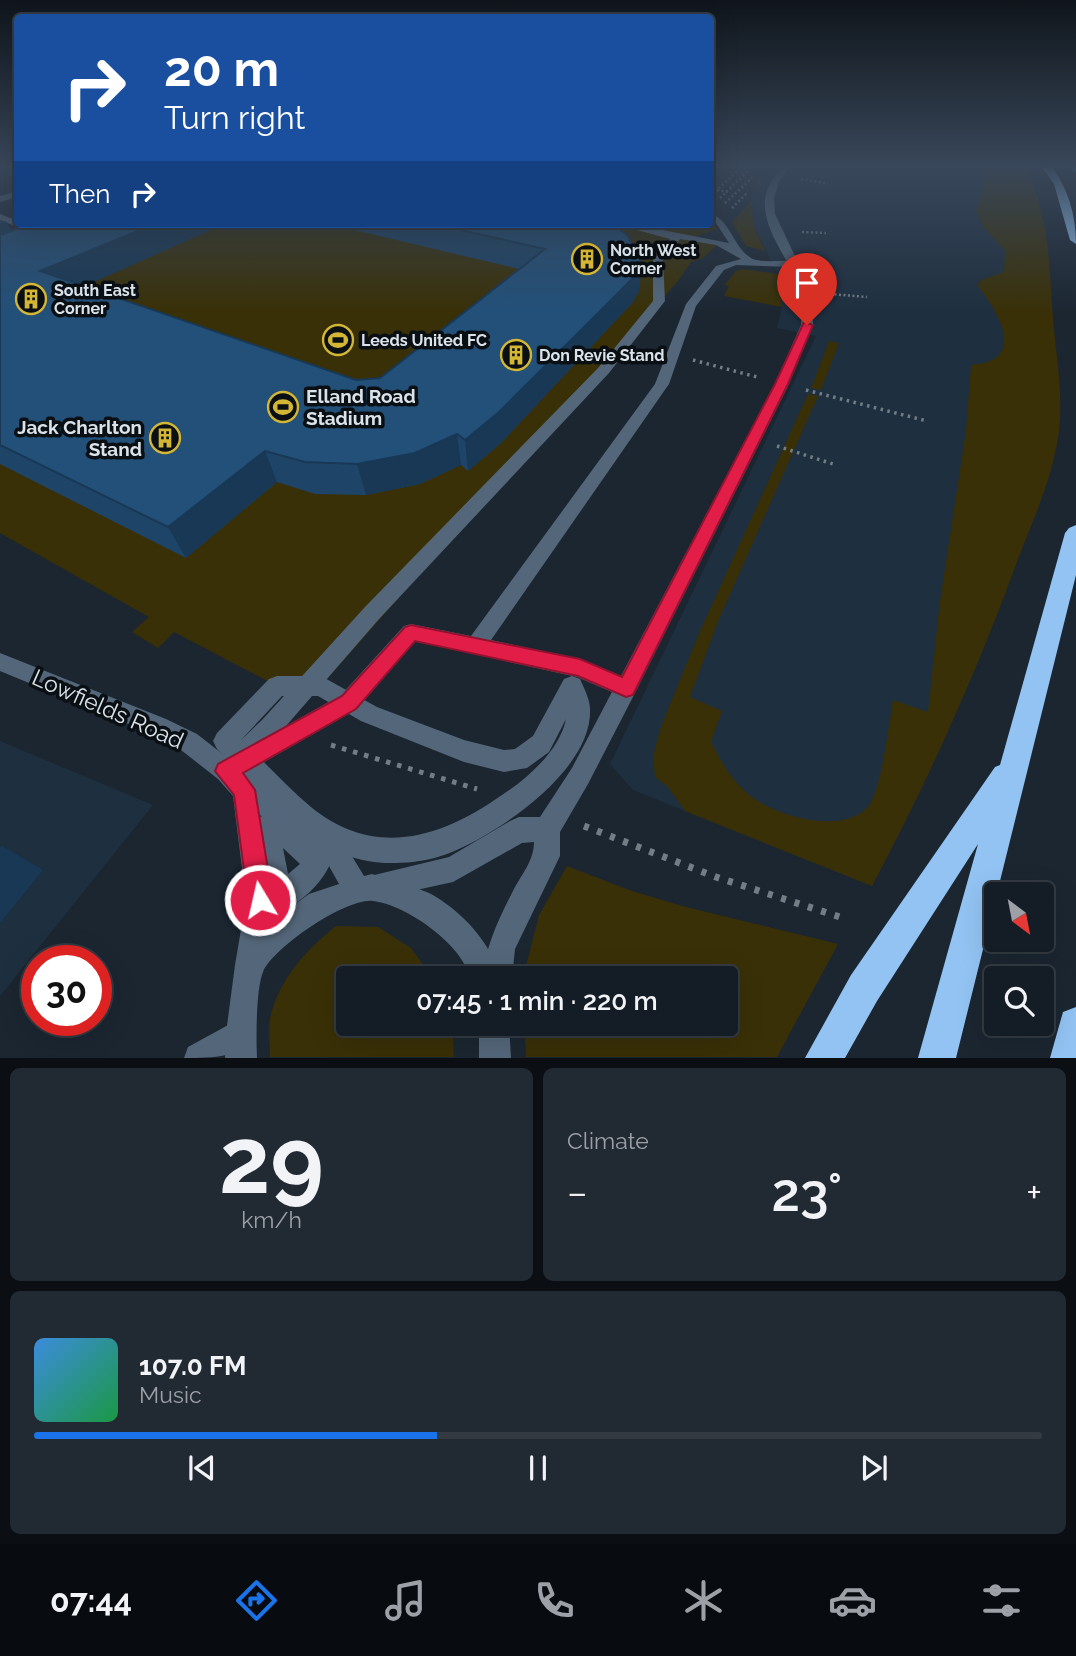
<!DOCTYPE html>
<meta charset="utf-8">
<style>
:root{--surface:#141c25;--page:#212932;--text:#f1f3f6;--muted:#9da1a7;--line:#333a42;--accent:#1a73e8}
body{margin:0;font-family:Raleway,sans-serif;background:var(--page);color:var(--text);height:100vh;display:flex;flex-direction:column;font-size:26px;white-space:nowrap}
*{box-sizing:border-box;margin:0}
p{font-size:23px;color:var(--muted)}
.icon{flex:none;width:38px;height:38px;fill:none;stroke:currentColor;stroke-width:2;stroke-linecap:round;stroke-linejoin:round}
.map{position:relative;height:1058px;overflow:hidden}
.drawer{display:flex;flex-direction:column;gap:10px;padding:10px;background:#0b0f14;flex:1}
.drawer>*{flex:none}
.banner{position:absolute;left:14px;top:14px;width:700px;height:214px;border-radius:7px;box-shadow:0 7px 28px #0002,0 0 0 2px var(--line);background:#1a4fa0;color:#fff;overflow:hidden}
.needle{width:46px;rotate:148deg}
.tools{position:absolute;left:984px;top:882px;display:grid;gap:14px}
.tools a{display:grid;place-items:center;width:70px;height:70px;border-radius:7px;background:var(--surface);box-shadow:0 7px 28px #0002,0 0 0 2px var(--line);font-size:35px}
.speed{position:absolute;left:21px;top:945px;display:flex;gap:14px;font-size:35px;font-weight:700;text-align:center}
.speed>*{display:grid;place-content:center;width:91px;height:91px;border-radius:50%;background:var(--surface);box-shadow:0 7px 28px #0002,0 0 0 2px var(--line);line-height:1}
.speed .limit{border:10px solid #d22;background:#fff;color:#111}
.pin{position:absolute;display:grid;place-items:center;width:60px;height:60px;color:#fff;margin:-72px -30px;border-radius:50% 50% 50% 0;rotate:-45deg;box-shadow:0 0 7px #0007}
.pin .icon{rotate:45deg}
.me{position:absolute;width:77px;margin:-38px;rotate:351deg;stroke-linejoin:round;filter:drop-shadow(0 0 5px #0008)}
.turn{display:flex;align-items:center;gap:24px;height:147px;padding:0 35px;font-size:32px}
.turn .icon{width:91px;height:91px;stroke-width:2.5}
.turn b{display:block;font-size:49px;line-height:60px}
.then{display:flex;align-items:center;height:66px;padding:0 35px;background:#0003;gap:14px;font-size:26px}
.big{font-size:52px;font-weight:600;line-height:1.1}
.drawer .tile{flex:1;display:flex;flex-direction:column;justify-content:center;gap:10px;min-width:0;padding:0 24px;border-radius:10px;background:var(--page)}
.drawer .dial{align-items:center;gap:0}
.dial b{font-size:91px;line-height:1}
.song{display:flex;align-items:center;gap:21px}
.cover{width:84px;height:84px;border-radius:10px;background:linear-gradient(135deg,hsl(210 70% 55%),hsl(140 70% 35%))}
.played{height:7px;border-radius:4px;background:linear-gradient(90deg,var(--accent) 40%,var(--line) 40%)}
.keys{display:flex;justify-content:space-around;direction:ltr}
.heat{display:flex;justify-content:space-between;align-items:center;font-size:38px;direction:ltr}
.drawer .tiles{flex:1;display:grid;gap:10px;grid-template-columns:1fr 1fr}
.tile:last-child{grid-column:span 2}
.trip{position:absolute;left:336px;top:966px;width:402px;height:70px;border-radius:7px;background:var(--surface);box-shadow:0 7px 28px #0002,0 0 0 2px var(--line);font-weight:600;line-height:70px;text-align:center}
.tab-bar{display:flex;height:112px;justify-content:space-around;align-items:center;background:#080b0f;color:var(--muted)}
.tab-bar .icon{width:49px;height:49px}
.tab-bar .on{color:var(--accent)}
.tab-bar b{font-size:32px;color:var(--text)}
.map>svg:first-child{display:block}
.built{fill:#1e2f3f}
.green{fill:#393007}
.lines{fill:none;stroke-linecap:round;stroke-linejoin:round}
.path-far3{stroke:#737d86;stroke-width:2.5;stroke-dasharray:2 2.5;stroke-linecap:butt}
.path-far2{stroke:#737d86;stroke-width:3.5;stroke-dasharray:2.5 4.5;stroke-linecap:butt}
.path-far1{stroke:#737d86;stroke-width:5;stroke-dasharray:4.5 7;stroke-linecap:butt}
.path{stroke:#737d86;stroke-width:7;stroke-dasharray:5 9;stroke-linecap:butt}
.service{fill:#54677a;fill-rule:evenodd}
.pedestrian{fill:#54677a;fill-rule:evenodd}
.minor{fill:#54677a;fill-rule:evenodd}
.motorway{fill:#92c3f2;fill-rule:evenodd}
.wall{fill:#1e4568}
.shaded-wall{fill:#183855}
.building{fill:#235079;stroke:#183855;stroke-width:2}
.route{fill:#e11d48;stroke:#92132f;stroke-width:2}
.labels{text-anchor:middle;stroke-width:7;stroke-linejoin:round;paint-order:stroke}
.far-poi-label{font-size:16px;font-weight:bold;fill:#dbe3ea;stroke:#0a0f14;text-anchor:start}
.poi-label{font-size:19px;font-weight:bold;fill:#dbe3ea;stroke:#0a0f14;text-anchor:start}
.near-street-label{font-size:23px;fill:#dbe3ea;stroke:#0a0f14}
</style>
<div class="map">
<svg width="1076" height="1058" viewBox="0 0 1076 1058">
<rect width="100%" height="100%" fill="#1b2631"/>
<!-- built -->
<path class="built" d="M 771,165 L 1005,165 L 1011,319 L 935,741 L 872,886 L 633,790 L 610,764 L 816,336 L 777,328 L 782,307 L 778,274 L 753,225 L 752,201 L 756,183 Z
M 0,741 L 153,805 L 0,996 Z"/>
<!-- green -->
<path class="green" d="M 989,165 L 1025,165 C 1047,212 1049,253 1052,304 C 1054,345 1064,390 1059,431 C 1053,478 1033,519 1017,562 C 976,674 928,781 872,886 L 685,811 L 668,787 L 655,777 L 653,757 L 660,729 L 700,631 L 808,394 L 818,396 L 719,619 L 690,697 L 722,711 L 711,742 C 721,762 731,779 748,794 C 774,816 840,835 867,808 C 881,794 889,723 893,700 L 928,712 L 940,601 L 966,431 L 971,365 C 1028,361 999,312 977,285 L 981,280 L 1004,272 L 1005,250 L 984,228 L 976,211 Z
M 752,201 L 753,225 L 765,251 L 746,246 L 732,222 Z
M 711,221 L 717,229 L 700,235 L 696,240 L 717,245 L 703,258 L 691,262 L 678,281 L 321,686 L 277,686 L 174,632 L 158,648 L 132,632 L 149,617 L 0,533 L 0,274 L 127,224 L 680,224 L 689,226 L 710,224 Z
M 743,269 L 778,274 L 782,307 L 724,296 L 729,286 L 724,285 L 736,271 Z
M 829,341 L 839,343 L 821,390 L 811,388 Z
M 567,866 L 629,890 L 682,906 L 838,944 L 777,1057 L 526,1057 L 524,1024 L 726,1024 L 726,978 L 523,978 L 539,915 Z
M 336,926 L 378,927 L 411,948 L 433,978 L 348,978 L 348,1024 L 452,1024 L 454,1057 L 270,1057 C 270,1045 268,1031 270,1019 C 278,980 306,950 336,926 Z"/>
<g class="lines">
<!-- path-far3 -->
<path class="path-far3" d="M 801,179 L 825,183
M 728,192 L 717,190 L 744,165
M 720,198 L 754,165
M 725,203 L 752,178
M 732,208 L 748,192
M 802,232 L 826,233
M 830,294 L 867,297"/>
<!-- path-far2 -->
<path class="path-far2" d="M 693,360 L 757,377
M 806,390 L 927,421
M 777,446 L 833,464"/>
<!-- path-far1 -->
<path class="path-far1" d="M 331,745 L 477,789"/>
<!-- path -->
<path class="path" d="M 584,826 L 716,877 L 843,918"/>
<!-- service -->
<path class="service" d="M 14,192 L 17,193 L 17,197 L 0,202 L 0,196 Z
M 710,213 C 732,221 733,249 753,259 C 763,263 783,260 794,261 L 799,264 L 794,267 L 736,265 L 724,270 L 696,306 L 669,384 L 491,640 L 580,659 L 621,676 L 775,384 L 801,325 L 807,321 L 813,325 L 789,384 L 634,695 L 588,784 L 560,832 L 560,856 L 515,949 L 512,978 L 482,978 C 486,946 498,920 513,891 C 521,875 534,861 534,842 L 522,843 L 453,882 L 375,899 L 366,895 L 362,886 L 366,877 L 449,857 L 510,821 L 519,817 L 540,817 L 572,768 L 612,692 L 577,677 L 415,641 L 357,709 L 236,778 L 228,774 L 221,763 L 225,755 L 262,720 L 365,607 L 599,367 L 653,301 L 653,259 L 663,251 L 670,239 L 615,224 L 632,224 L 729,243 L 716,223 L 710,220 ZM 680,239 L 716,245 L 741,259 L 716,266 L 686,304 L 655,384 L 471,636 L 411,624 L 404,626 L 341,695 L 286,726 L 379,619 L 609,373 L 665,301 L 663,260 L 671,255 Z
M 0,214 L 18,221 L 18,224 L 26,224 L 51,235 L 43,237 L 0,220 Z
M 241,1018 L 252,1022 L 256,1033 C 243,1058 213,1058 184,1058 L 188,1047 Z"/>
<!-- pedestrian -->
<path class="pedestrian" d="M 277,676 L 321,676 L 377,707 L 464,740 L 504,750 L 515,749 L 533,736 L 564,679 L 572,676 L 580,679 C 584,688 590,700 590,709 C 593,770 497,835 447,854 C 431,860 412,863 395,863 C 360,864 328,851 301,830 L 327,853 L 331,862 C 322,884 301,903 279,912 L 269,908 L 265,898 L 253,827 C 258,817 263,815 273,810 L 282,814 L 217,749 L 213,741 L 217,733 L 269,679 ZM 282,696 L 318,696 L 361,721 L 464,762 L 504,772 L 527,768 L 549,752 L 566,719 C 560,750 528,778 502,795 C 441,838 375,859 311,807 C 286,786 265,762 241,740 ZM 283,848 L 300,864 L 288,874 Z"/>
<!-- minor -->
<path class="minor" d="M 783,165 L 791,165 L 779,182 L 774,198 L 775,214 L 812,292 L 813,325 L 807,329 L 801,325 C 802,314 803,303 800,292 C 792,261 762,232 765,199 C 767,186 775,175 783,165 Z
M 0,653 L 166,719 L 197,734 L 234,763 L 253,781 L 289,804 L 347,848 L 364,876 L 372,874 C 390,880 411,885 429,893 C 461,910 492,943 500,978 L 470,978 C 463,945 407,905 373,901 C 346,898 274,947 263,972 C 256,989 256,1038 257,1058 L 225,1058 L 226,1033 L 235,965 L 246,900 L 233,796 L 218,779 L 181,750 L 150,733 L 0,671 ZM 260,815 L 329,866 L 339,884 L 309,894 L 270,922 L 274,900 Z
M 479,1024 L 509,1024 L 511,1058 L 479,1058 Z"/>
<!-- motorway -->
<path class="motorway" d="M 1041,165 L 1051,165 C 1068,189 1076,214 1076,244 L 1070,240 L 1054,184 Z
M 1069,165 L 1076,165 L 1076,172 L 1073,171 Z
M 1076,525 L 1076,575 L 956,1058 L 918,1058 L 978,844 L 877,1001 L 845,1058 L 805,1058 L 851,975 L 995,767 L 1000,765 L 1065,533 L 1069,528 Z
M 1076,1007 L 1076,1058 L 1050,1058 L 1063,1012 Z"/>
</g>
<!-- wall -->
<path class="wall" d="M 0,165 L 18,165 L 18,177 L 0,170 Z
M 0,220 L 12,231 L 35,229 L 48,224 L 224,224 L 84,286 L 356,380 L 380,378 L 519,269 L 329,224 L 613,224 L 639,291 L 633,302 L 501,443 L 468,471 L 461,465 L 420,484 L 366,495 L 315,494 L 277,482 L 186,558 L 0,464 Z"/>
<!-- shaded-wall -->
<path class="shaded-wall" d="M 6,221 L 21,247 L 0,256 L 0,224 Z
M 155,224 L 224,224 L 56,299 L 40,271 Z
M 642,264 L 639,291 L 633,302 L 501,443 L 468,471 L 465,440 Z
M 457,434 L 461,465 L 420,484 L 366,495 L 357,464 Z
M 265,451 L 277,482 L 186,558 L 168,527 Z
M 2,846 L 43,870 L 0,923 L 0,848 Z"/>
<!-- building -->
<path class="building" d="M 48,224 L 155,224 L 40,271 L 356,380 L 380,378 L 545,249 L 434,224 L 613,224 L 628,236 L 642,264 L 636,275 L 499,412 L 465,440 L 457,434 L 415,453 L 357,464 L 305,462 L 265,451 L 168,527 L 0,445 L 0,235 L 24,226 L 35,229 Z"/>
<!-- sky -->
<linearGradient id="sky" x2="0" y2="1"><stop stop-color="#0f151b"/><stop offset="0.53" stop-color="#39475a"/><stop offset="1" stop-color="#39475a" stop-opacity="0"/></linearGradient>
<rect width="1076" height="313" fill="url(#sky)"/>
<!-- route -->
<path class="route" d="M 804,322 L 813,325 L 788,384 L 633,695 L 626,697 L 578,676 L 415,641 L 356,709 L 243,773 L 255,790 L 273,900 L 269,909 L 260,912 L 252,909 L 248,900 L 234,795 L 215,771 L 218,764 L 342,696 L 405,627 L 411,625 L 580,659 L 622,677 L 775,384 Z"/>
<!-- icons -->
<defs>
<g id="building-ring" transform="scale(1.575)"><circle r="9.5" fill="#0a0f14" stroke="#d4b635" stroke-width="1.5"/><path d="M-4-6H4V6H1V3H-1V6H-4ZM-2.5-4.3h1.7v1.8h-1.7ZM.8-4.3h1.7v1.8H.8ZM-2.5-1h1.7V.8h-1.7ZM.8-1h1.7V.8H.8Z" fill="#d4b635"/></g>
<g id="stadium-ring" transform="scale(1.575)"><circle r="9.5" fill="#0a0f14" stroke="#d4b635" stroke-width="1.5"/><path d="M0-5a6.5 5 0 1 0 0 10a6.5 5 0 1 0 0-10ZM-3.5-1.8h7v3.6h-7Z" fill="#d4b635"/></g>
</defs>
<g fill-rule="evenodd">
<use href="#building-ring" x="587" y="259"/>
<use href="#building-ring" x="31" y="299"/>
<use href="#stadium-ring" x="338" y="340"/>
<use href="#building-ring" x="516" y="355"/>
<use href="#stadium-ring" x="283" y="407"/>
<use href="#building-ring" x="165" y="438"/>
</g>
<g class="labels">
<!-- far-poi labels -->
<g class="far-poi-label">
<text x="610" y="256">North West<tspan x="610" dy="18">Corner</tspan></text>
<text x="54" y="296">South East<tspan x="54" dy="18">Corner</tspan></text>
<text x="361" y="346">Leeds United FC</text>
<text x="539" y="361">Don Revie Stand</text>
</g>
<!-- poi labels -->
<g class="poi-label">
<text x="306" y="403">Elland Road<tspan x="306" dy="22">Stadium</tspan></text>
<text x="142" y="434" text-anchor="end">Jack Charlton<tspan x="142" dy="22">Stand</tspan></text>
</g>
<!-- near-street labels -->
<g class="near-street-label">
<text transform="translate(108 709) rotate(24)" y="8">Lowfields Road</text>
</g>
</g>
</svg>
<div class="tools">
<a><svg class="needle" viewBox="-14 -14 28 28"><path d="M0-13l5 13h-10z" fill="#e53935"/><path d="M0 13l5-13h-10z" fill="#9da1a7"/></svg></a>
<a><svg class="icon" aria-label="search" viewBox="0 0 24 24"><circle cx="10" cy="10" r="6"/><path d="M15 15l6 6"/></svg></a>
</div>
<div class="speed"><div class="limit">30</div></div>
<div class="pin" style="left:807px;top:325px;background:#d93025"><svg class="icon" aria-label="arrive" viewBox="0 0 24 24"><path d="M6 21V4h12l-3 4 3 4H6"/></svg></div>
<svg class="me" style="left:260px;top:900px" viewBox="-20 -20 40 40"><circle r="17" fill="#e11d48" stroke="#fff" stroke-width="3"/><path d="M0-11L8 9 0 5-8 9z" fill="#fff"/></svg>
<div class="trip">07:45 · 1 min · 220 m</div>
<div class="banner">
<div class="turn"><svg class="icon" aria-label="right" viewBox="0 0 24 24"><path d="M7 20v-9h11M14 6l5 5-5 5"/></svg><div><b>20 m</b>Turn right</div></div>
<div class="then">Then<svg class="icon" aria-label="right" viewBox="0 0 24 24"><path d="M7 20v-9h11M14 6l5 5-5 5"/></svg></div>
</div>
</div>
<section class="drawer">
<div class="tiles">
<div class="tile dial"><b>29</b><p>km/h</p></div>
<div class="tile"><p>Climate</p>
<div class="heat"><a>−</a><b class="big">23°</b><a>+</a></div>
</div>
<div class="tile">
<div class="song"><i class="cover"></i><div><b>107.0 FM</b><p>Music</p></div></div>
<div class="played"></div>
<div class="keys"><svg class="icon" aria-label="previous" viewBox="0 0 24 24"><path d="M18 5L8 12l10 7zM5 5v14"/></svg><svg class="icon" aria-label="pause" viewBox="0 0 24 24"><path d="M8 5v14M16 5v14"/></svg><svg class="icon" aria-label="next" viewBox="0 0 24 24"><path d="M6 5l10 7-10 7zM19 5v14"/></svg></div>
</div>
</div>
</section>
<nav class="tab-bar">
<b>07:44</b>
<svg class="icon on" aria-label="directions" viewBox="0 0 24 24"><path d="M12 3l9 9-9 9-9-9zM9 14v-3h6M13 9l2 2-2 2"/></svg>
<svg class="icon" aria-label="music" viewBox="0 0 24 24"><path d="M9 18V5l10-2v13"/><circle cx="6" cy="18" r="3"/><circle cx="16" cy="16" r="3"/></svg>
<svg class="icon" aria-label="phone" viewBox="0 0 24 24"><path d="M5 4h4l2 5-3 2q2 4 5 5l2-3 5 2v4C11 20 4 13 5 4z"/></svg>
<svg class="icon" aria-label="climate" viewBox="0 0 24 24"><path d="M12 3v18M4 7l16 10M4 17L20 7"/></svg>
<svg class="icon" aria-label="car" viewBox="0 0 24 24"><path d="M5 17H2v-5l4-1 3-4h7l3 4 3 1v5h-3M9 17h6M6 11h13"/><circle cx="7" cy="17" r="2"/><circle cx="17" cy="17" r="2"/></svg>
<svg class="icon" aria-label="filters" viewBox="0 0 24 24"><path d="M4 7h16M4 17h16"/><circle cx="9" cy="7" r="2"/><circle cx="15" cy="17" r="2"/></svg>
</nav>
